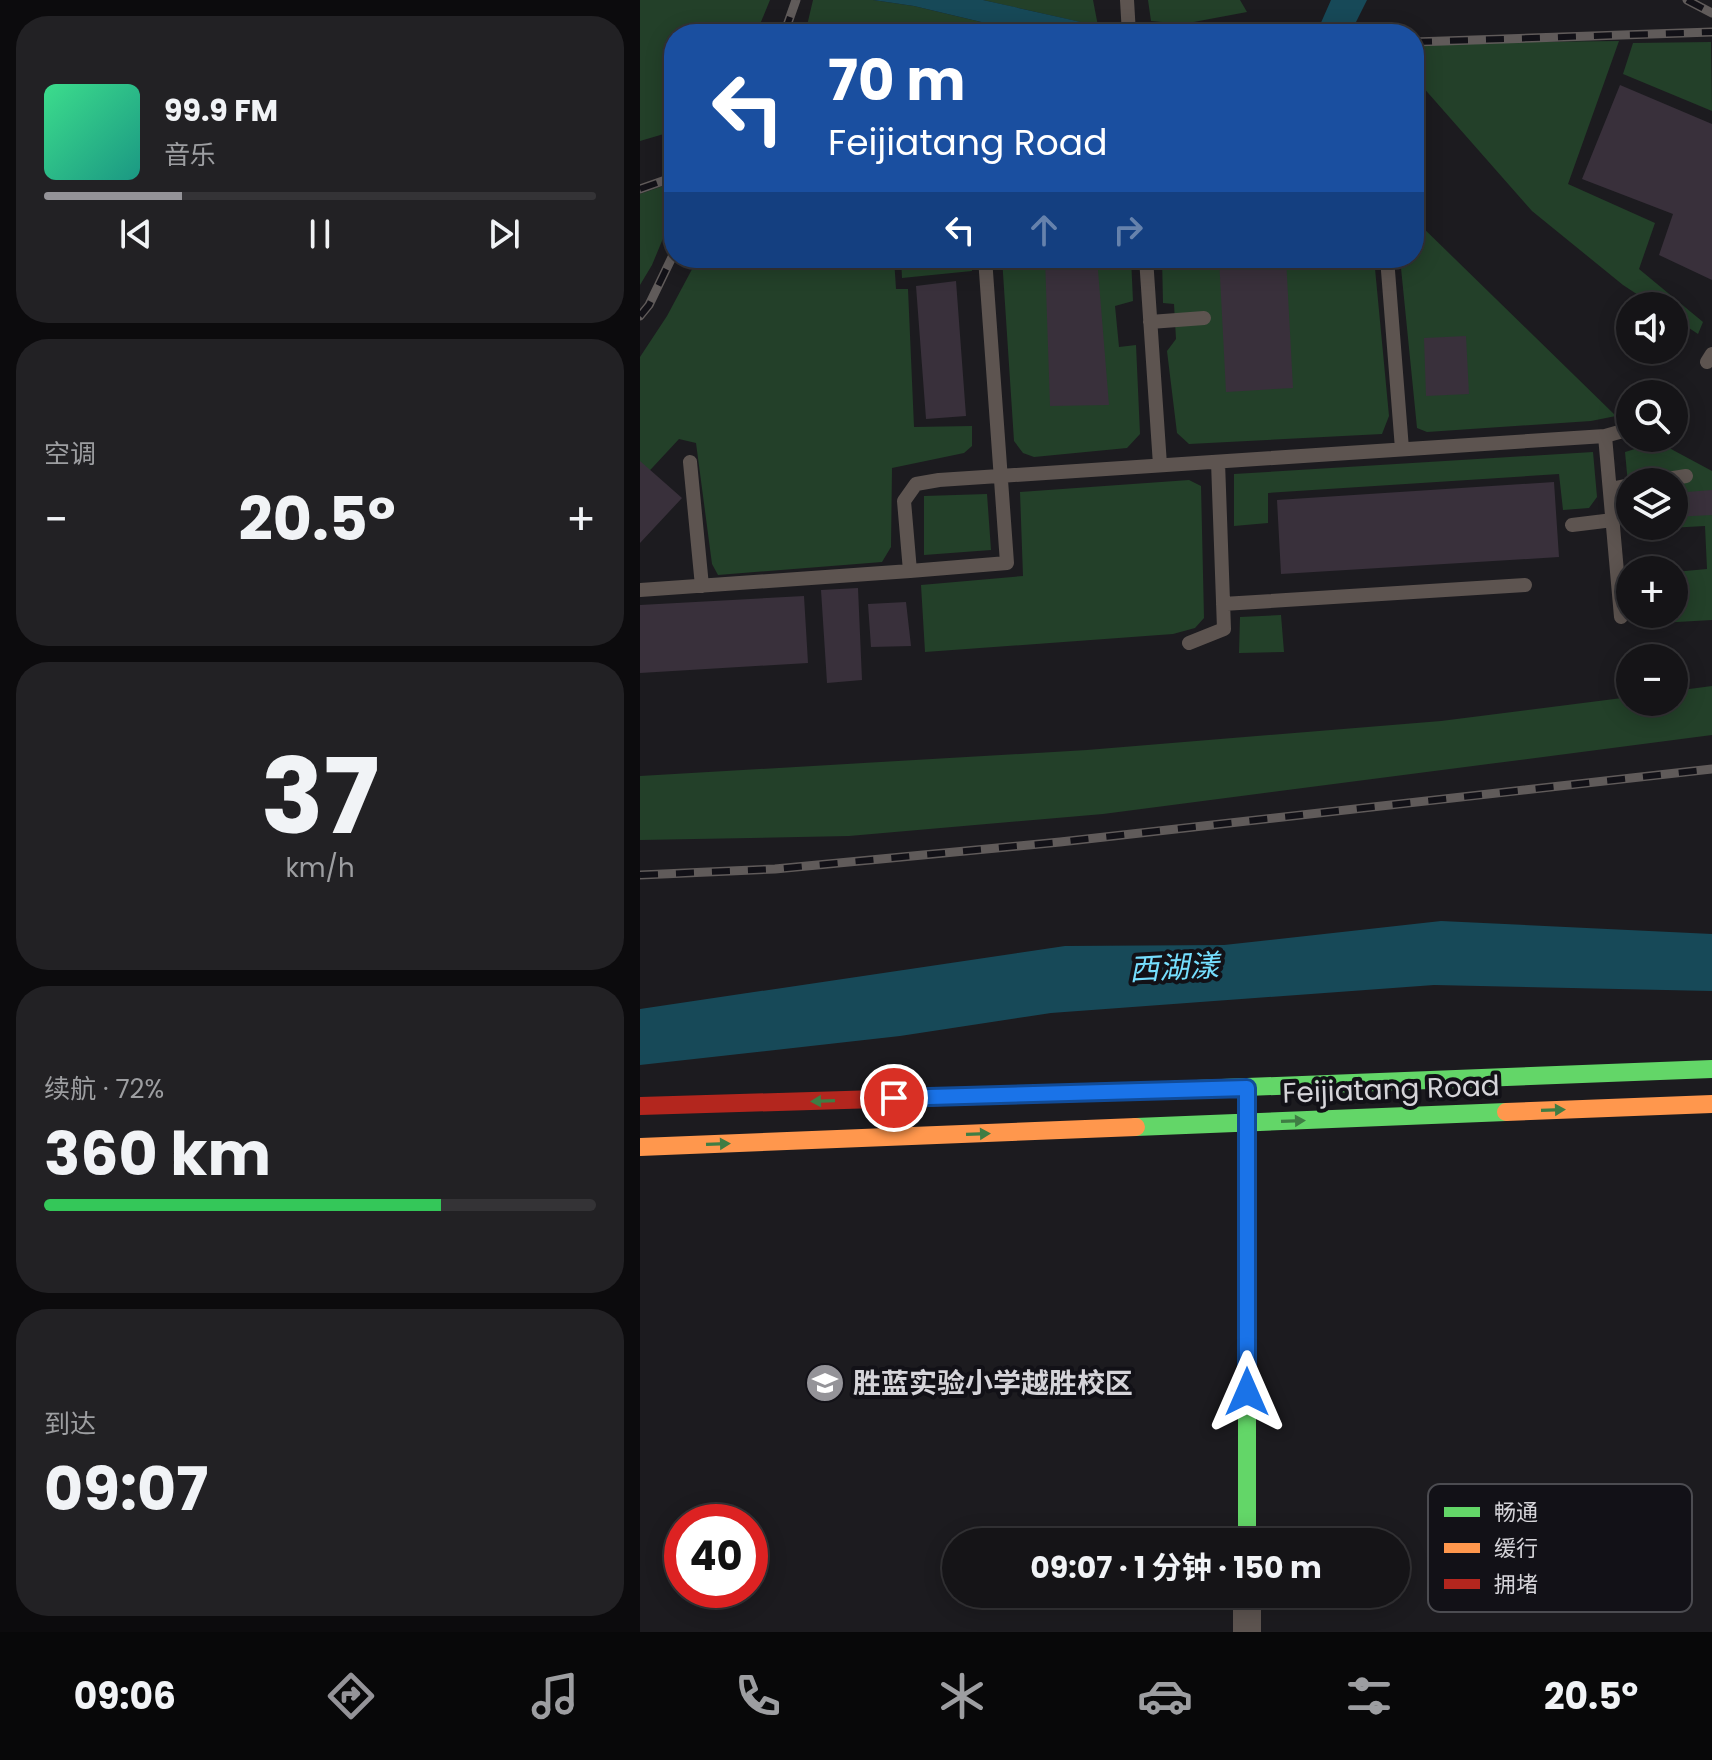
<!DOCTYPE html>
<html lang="zh">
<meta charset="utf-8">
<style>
:root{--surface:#151417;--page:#222124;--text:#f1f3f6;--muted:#9d9ea1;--line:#343336;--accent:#949398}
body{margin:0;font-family:Poppins,"Noto Sans SC",sans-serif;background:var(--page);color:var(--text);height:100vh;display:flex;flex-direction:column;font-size:30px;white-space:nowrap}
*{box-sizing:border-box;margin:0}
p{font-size:26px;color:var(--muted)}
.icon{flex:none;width:44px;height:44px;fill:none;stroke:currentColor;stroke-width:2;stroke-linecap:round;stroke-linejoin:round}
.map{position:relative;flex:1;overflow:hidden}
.details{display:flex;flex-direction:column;gap:16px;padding:16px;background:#0c0b0d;width:640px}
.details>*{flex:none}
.hud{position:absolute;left:24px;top:24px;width:760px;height:244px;border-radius:32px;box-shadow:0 4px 20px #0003,0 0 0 2px var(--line);background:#1a4fa0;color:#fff;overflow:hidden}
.fabs{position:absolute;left:976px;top:292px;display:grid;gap:16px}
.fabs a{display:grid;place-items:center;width:72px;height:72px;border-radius:50%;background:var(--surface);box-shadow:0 4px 20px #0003,0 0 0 2px var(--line);font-size:40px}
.speed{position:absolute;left:24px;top:1504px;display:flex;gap:16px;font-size:40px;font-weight:700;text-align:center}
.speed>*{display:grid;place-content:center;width:104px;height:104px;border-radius:50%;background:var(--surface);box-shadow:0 4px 20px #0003,0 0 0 2px var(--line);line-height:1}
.speed .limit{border:12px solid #d22;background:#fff;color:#111}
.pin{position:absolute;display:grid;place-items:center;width:68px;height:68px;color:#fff;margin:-34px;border:4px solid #fff;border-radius:50%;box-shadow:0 2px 8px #0007}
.me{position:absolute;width:88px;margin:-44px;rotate:0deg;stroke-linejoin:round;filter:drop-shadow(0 0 6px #0008)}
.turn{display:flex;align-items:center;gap:28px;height:168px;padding:0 32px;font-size:36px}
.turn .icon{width:104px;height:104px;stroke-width:2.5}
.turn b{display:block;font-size:56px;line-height:68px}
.lanes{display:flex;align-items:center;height:76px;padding:0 32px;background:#0003;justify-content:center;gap:40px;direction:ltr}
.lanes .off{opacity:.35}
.big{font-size:60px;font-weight:700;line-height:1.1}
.details .card{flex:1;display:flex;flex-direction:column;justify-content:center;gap:12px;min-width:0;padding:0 28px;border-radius:32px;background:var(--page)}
.details .dial{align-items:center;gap:0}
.dial b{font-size:104px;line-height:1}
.song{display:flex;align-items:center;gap:24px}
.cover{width:96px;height:96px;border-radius:12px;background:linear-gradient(135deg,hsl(150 70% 55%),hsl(170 70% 35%))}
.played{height:8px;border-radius:4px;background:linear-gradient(90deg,var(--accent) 25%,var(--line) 25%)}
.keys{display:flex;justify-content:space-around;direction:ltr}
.heat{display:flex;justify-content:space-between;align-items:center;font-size:44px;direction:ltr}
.charge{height:12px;border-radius:6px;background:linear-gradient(90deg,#34c759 72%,var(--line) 0)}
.trip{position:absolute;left:302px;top:1528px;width:468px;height:80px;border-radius:40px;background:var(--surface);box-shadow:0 4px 20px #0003,0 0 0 2px var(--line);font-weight:700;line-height:80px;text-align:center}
.menu{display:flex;height:128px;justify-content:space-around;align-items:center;background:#080809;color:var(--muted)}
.menu .icon{width:56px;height:56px}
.menu .selected{color:var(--accent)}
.menu b{font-size:36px;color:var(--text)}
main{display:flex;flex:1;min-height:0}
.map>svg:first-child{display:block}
.green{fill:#234029}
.water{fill:#174958}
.building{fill:#39303b}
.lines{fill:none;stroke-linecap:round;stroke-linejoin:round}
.lane{stroke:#5d5450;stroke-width:14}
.street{stroke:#5d5450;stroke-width:28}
.fast{stroke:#63d668;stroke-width:18}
.slow{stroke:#ff974d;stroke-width:18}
.jam{stroke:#b3261e;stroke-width:18}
.rail-casing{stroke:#605b5a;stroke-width:9}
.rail{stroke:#121117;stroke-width:6;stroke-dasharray:18;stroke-linecap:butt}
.oneway{fill:#3f7d44}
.route-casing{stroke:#114b97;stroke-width:20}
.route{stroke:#1a73e8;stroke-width:14}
.labels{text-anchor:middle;stroke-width:8;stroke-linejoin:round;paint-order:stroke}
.street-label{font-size:28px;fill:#d5d4d9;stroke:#121117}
.poi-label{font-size:28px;font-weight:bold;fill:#d5d4d9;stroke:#121117;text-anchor:start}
.water-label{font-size:30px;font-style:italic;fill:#75defe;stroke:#121117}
.key{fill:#121117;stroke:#4c4c51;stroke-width:2}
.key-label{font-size:22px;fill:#d5d4d9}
</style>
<main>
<section class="details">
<div class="card">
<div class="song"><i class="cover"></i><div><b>99.9 FM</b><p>音乐</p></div></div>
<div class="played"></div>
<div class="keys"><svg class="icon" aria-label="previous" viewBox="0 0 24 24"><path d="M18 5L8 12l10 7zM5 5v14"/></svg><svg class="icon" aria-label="pause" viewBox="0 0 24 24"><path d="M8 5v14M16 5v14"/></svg><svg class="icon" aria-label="next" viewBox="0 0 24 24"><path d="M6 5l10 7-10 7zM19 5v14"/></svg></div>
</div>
<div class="card"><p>空调</p>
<div class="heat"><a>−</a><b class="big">20.5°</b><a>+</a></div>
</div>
<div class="card dial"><b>37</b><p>km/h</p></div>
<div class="card"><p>续航 · 72%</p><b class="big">360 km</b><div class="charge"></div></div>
<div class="card"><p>到达</p><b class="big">09:07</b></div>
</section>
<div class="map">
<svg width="1072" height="1632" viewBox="0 0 1072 1632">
<rect width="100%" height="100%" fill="#1c1b1f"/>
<!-- green -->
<path class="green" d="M 0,0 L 130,0 L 116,34 L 34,34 L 34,131 L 0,141 Z
M 173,0 L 233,0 L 274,6 L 392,34 L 165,34 Z
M 343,0 L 453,0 L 458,26 Z
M 508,0 L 600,0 L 607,12 L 543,24 L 511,21 Z
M 979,41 L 928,184 L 1015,223 L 999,269 L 1063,322 L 1058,334 L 1034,318 L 1034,306 L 1015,306 L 983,285 L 892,211 L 774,77 L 774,43 Z
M 1071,42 L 1072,111 L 983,74 L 993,43 Z
M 34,182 L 34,212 L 12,265 L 0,285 L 0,194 Z
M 774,219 L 976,416 L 951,421 L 787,432 L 777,428 L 760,258 L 774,258 Z
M 58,258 L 254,258 L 256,289 L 268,289 L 274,427 L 332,426 L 332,446 L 324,453 L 252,468 L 251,547 L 242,562 L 78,575 L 72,564 L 56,443 L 39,439 L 0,481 L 0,357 L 27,316 Z
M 261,258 L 331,258 L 332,271 L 262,278 Z
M 362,258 L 491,258 L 493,301 L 475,306 L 479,347 L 496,345 L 500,434 L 487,448 L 394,457 L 383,453 L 374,441 Z
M 522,258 L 734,258 L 749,416 L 742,434 L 549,444 L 537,433 L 527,351 L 536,339 L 534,304 L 523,303 Z
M 1018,442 L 1072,471 L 1072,620 L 1002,624 L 1000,614 L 1034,614 L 1034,572 L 1067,569 L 1065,526 L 992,530 L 992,526 L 1034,526 L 1034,482 L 990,482 L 990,505 L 985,452 Z
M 953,452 L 957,497 L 949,508 L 923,510 L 919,474 L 628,493 L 628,523 L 594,526 L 594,474 Z
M 549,480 L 561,486 L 564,618 L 555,628 L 533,634 L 285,652 L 281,585 L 383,576 L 380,492 Z
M 347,494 L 351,550 L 284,555 L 284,496 Z
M 641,615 L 644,652 L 599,653 L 600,617 Z
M 1072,686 L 1072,735 L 463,814 L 209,836 L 0,840 L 0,776 L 447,750 L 801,721 L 990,697 L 990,702 L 1034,702 L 1034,691 Z"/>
<!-- water -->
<path class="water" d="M 233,0 L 343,0 L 495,34 L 392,34 L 274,6 Z
M 691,0 L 727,0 L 710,34 L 676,34 Z
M 801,921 L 1072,934 L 1072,991 L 794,985 L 411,1013 L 260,1036 L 0,1065 L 0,1009 L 425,946 L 584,945 Z"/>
<!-- building -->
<path class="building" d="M 980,85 L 1072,124 L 1072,280 L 1019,255 L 1033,214 L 942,179 Z
M 405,258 L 457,258 L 469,405 L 410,406 Z
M 579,258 L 646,258 L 653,388 L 586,392 Z
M 316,281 L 326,416 L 286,419 L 276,286 Z
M 826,336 L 829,394 L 786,396 L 784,338 Z
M 0,461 L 42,498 L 0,543 Z
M 914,482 L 919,557 L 641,574 L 637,500 Z
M 1072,490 L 1072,515 L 1034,517 L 1034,493 Z
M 218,588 L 222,680 L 187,683 L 181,590 Z
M 164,596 L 168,663 L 0,673 L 0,605 Z
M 266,602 L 271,646 L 231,647 L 228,604 Z"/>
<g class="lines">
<!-- lane -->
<path class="lane" d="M 487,0 L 489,34
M 506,258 L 520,465
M 747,258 L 762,449
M 510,322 L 564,318
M 1067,362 L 1072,354
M 965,436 L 981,617
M 50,462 L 62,586
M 1009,482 L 1046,476
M 970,489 L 990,485
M 932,525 L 973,520
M 270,571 L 367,563 L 345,258
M 0,590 L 270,571 L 264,501 L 276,484 L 299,480 L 965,436 L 990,429
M 583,604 L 885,585
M 549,643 L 584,629 L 578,462"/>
<!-- street -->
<path class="street" d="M 607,1632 L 607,1594"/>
<!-- fast -->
<path class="fast" d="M 506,1091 L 1072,1069
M 607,1098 L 607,1542
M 496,1127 L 866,1112"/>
<!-- slow -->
<path class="slow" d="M 866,1112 L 1072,1104
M 0,1147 L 496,1127"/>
<!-- jam -->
<path class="jam" d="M 0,1106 L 506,1091"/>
<!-- rail casing -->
<g class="rail-casing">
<path id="rail" d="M 1047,0 L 1072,13
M 144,34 L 156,0
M 774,42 L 1072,32
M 0,189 L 34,177
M 0,316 L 9,305 L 34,253
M 0,875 L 135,869 L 420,842 L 1072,769"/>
</g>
<!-- rail -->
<use href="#rail" class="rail"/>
</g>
<!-- one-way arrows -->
<defs><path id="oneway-solid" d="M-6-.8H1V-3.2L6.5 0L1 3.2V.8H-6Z" transform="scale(2)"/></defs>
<g class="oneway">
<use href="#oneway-solid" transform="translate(183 1101) rotate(178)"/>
<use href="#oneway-solid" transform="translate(913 1110) rotate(-2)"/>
<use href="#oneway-solid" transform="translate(653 1121) rotate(-2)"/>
<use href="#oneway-solid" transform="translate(338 1134) rotate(-2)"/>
<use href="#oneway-solid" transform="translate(78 1144) rotate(-2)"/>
</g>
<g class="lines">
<!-- route casing -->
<g class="route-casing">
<path id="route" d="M 254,1098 L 607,1088 L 607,1392"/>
</g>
<!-- route -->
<use href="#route" class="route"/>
</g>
<!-- icons -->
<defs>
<g id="school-disc" transform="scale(2)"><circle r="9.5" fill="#949398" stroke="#121117"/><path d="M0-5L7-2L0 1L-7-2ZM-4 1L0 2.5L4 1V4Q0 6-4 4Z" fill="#fff"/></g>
</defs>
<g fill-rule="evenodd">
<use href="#school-disc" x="185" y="1383"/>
</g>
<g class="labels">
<!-- street labels -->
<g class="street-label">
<text transform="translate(751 1089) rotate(-2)" y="10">Feijiatang Road</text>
</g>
<!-- poi labels -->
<g class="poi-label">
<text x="213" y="1393">胜蓝实验小学越胜校区</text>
</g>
<!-- water labels -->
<g class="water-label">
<text transform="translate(534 968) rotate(-3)" y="10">西湖漾</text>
</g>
</g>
<!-- legend -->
<rect x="788" y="1484" width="264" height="128" rx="12" class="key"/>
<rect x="804" y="1507" width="36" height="10" fill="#63d668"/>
<rect x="804" y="1543" width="36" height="10" fill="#ff974d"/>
<rect x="804" y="1579" width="36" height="10" fill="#b3261e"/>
<g class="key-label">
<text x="854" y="1520">畅通</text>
<text x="854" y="1556">缓行</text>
<text x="854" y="1592">拥堵</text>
</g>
</svg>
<div class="fabs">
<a><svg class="icon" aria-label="sound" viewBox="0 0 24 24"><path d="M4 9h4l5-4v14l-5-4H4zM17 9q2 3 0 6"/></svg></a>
<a><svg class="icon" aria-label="search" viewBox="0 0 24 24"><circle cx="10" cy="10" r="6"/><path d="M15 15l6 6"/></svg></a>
<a><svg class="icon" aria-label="layers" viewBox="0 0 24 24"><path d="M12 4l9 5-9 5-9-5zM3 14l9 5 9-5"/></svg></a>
<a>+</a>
<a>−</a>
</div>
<div class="speed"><div class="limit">40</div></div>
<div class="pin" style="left:254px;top:1098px;background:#d93025"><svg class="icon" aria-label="arrive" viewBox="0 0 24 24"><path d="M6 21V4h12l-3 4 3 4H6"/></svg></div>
<svg class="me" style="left:607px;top:1392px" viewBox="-20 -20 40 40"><path d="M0-17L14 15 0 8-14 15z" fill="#1a73e8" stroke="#fff" stroke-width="4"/></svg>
<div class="trip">09:07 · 1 分钟 · 150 m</div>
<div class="hud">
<div class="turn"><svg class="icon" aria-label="left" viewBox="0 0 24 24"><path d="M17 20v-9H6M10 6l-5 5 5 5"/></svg><div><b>70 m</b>Feijiatang Road</div></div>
<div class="lanes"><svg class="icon" aria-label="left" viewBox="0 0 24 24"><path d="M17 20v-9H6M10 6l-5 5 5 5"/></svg><svg class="icon off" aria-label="ahead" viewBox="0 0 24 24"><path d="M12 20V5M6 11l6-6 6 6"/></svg><svg class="icon off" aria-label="right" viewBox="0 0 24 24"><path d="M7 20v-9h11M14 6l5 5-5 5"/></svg></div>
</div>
</div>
</main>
<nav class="menu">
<b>09:06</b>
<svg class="icon selected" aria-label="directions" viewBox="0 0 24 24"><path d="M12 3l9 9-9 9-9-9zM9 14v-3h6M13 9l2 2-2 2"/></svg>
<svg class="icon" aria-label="music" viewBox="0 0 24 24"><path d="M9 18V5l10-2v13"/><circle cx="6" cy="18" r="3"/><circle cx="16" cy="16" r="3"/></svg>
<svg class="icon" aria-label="phone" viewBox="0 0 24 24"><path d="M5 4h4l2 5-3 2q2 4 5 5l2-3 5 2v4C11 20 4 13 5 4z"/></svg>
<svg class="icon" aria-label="climate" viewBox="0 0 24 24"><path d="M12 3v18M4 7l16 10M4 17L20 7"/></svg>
<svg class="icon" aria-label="car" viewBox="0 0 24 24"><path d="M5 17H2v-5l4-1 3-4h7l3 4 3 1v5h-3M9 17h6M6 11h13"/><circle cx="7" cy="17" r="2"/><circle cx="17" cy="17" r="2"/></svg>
<svg class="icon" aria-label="filters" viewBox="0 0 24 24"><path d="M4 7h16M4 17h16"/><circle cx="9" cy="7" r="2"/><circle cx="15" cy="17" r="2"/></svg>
<b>20.5°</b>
</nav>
